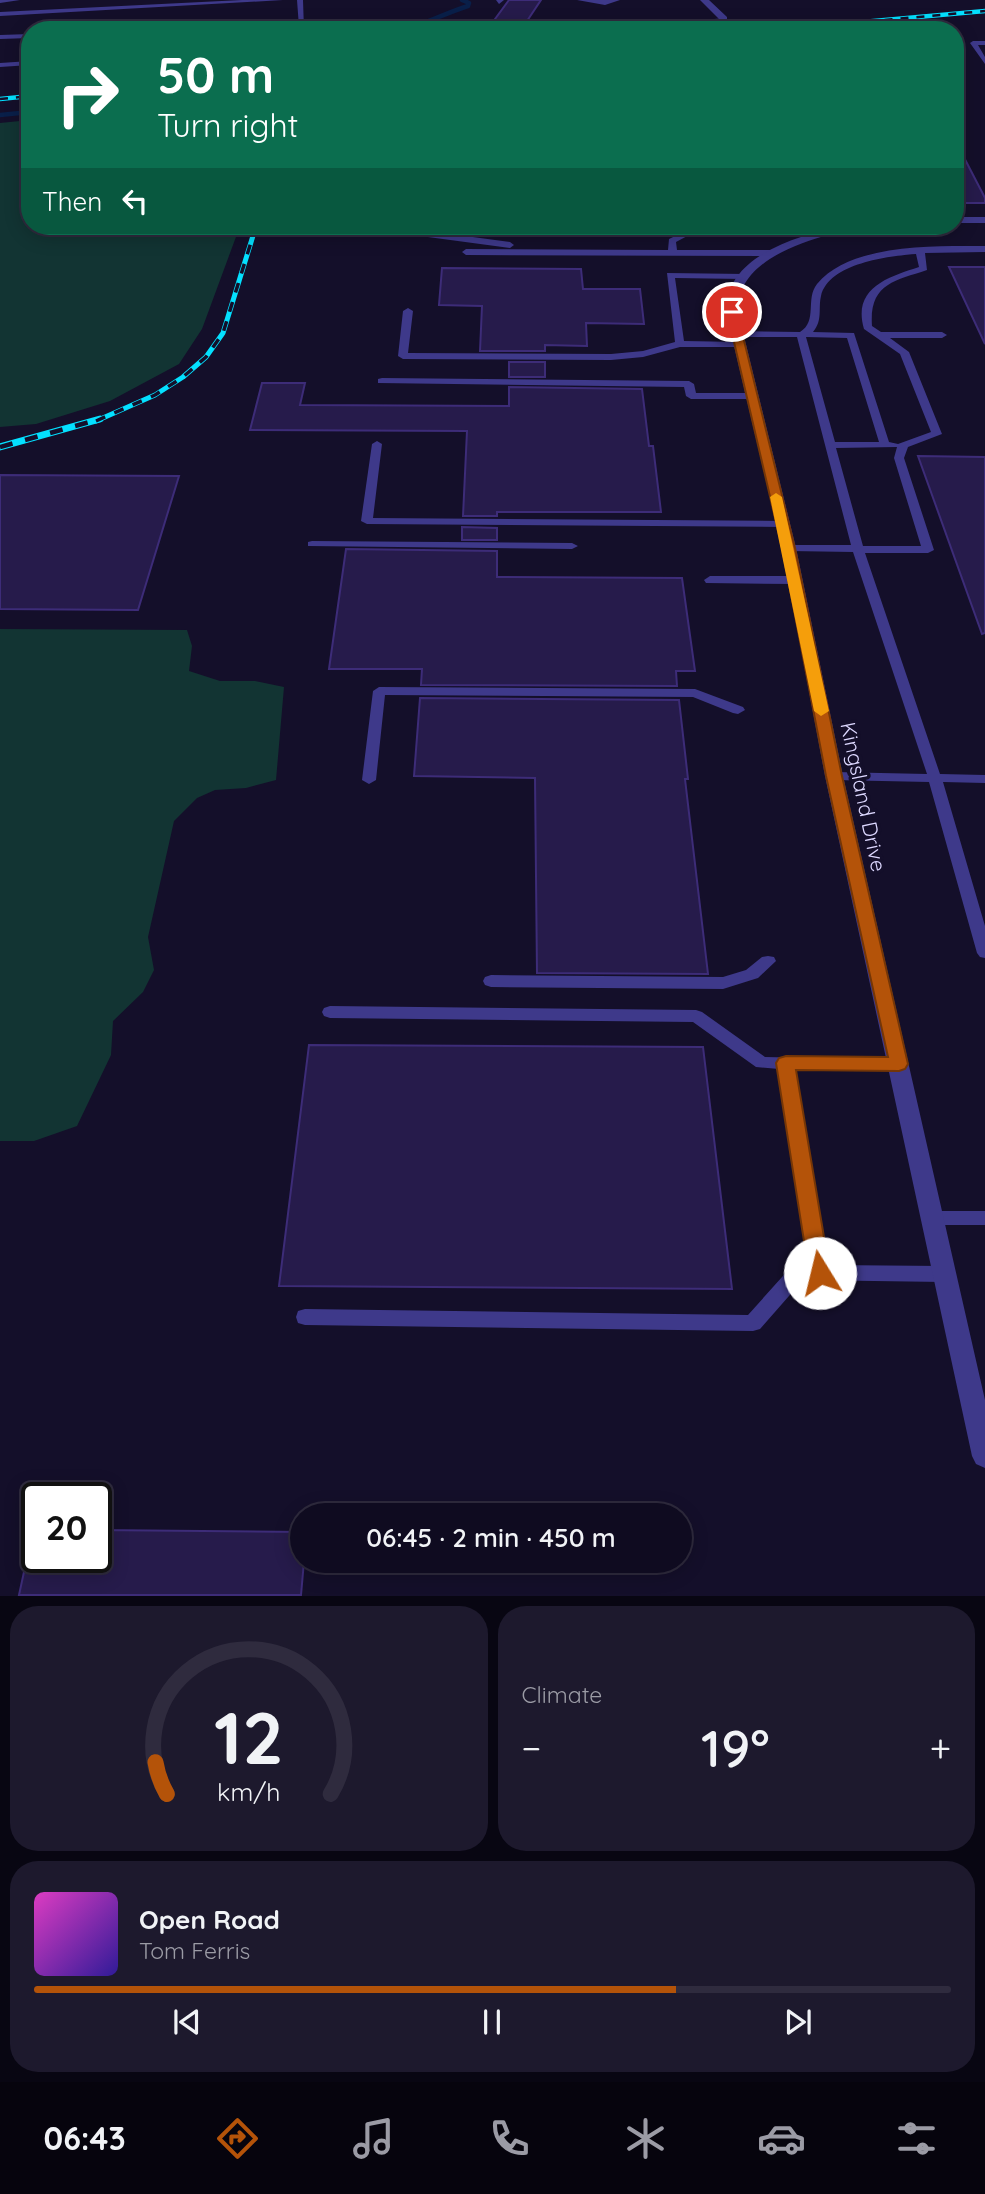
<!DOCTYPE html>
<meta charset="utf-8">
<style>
:root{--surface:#0f0b20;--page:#1d192d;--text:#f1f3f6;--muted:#9b9ba5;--line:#2f2b3e;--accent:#b45309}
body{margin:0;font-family:Quicksand,sans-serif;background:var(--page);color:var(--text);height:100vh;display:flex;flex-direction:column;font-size:26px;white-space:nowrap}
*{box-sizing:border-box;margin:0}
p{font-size:23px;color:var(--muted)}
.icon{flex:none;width:38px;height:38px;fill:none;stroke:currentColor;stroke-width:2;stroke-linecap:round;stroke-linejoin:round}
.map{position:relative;height:1596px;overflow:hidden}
.drawer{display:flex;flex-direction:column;gap:10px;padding:10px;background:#080612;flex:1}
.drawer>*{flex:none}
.guide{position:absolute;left:21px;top:21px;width:943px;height:214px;border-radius:28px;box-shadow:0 4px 18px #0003,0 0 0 2px var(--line);background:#0b6e4f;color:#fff;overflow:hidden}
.speed{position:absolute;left:21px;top:1482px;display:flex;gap:14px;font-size:35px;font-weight:700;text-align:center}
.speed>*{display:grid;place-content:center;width:91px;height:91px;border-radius:50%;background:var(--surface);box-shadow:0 4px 18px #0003,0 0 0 2px var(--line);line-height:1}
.speed .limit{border:4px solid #111;border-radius:10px;background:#fff;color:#111}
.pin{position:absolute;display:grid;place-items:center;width:60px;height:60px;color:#fff;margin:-30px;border:4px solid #fff;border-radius:50%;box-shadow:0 2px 7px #0007}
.me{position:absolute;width:77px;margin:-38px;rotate:351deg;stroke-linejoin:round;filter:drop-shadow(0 0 5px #0008)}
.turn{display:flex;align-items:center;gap:24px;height:147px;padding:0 21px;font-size:32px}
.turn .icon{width:91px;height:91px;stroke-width:2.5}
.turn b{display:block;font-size:49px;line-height:60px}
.then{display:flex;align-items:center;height:66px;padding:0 21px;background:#0003;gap:14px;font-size:26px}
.big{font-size:52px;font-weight:600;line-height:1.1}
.drawer .card{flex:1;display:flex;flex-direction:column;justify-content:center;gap:10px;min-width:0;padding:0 24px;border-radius:28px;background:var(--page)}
.drawer .dial{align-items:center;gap:0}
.dial svg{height:182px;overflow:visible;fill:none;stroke:var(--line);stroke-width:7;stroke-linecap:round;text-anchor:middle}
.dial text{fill:var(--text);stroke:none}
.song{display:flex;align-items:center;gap:21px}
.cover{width:84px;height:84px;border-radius:10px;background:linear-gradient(135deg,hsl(310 70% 55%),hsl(250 70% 35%))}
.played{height:7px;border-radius:4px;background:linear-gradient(90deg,var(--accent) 70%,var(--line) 70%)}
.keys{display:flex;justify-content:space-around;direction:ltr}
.heat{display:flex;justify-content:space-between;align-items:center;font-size:38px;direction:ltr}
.drawer .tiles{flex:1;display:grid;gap:10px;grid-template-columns:1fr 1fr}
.card:last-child{grid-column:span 2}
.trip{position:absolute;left:290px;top:1503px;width:402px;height:70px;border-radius:35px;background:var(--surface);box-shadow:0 4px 18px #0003,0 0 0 2px var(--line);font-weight:600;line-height:70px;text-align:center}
.tab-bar{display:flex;height:112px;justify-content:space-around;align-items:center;background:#06040d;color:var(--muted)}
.tab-bar .icon{width:49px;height:49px}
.tab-bar .selected{color:var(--accent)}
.tab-bar b{font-size:32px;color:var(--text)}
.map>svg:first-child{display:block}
.green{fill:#123433}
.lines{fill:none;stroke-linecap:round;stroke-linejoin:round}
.stream{stroke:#091f49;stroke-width:4.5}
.building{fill:#261b4b;stroke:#3d2c78;stroke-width:2}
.service{fill:#3e398a;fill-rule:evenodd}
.minor{fill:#3e398a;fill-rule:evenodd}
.tertiary{fill:#3e398a;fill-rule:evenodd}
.rail-far2-casing{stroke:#04e0ff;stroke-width:4.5}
.rail-far1-casing{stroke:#04e0ff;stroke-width:5}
.rail-casing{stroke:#04e0ff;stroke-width:7}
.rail-far2{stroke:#140f2a;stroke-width:2.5;stroke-dasharray:8;stroke-linecap:butt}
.rail-far1{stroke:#140f2a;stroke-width:3.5;stroke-dasharray:10;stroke-linecap:butt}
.rail{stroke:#140f2a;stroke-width:4.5;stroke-dasharray:13;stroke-linecap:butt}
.route{fill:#b45309;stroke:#753606;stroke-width:2}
.slow{fill:#f59e0b}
.labels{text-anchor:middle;stroke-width:7;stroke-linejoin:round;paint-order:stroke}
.street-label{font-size:21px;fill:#ddd8ff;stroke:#140f2a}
</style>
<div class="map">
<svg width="985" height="1596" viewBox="0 0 985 1596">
<rect width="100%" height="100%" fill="#140f2a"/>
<!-- green -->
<path class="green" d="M 30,120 L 30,226 L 240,226 L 202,329 L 179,364 L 110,401 L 36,424 L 0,427 L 0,123 Z
M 0,629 L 187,630 L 192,646 L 189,671 L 220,681 L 255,681 L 284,687 L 276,780 L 246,788 L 215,790 L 197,798 L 174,821 L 148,937 L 154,970 L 143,992 L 113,1021 L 111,1055 L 77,1126 L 34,1141 L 0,1141 Z"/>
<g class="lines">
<!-- stream -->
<path class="stream" d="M 404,30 C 427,23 446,13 468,6 L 469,3 L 462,0
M 0,115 L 30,112"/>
</g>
<!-- building -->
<path class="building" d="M 509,0 L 541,0 L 521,30 L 487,30 Z
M 956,142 L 985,198 L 985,203 L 956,203 Z
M 949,267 L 985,267 L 985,344 Z
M 442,268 L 581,269 L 583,289 L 640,289 L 644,324 L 586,323 L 587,346 L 545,345 L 545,351 L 480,351 L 482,306 L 439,305 Z
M 509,362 L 545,362 L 545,377 L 509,377 Z
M 262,383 L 305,383 L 300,405 L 509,406 L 509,387 L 642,389 L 649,446 L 653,446 L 661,512 L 497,512 L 497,516 L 463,516 L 467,431 L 250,430 Z
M 918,456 L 985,457 L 985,633 L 982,634 Z
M 0,475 L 179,476 L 138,610 L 0,609 Z
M 462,527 L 497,528 L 497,540 L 462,540 Z
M 346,549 L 497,551 L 497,577 L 682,578 L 695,671 L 676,671 L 677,686 L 421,685 L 422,669 L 329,669 Z
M 420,698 L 679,700 L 688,779 L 685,779 L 708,974 L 537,973 L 535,778 L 414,776 Z
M 309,1045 L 703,1047 L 732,1289 L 279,1286 Z
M 96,1530 L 303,1532 L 304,1561 L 301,1595 L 19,1595 L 27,1558 L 96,1558 Z"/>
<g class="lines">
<!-- service -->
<path class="service" d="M 242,0 L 283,0 L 0,16 L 0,12 Z
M 297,0 L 303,0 L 304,30 L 296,30 L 299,27 Z
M 577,0 L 620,0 L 605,5 Z
M 726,18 L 724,21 L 615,30 L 584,30 Z
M 480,21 L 485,22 L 479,30 L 472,30 Z
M 30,34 L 30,38 L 0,39 L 0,35 Z
M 973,41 L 985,41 L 985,45 L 978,45 L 985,57 L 985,64 L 970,43 Z
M 30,61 L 30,65 L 0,67 L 0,63 Z
M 344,226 L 398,227 L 510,242 L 514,245 L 510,248 L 398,233 L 341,231 L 341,227 Z
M 696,226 L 706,226 L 676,242 L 677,250 L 773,250 L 777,253 L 773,256 L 466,255 L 462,252 L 466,249 L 668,250 L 669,239 Z
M 805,226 L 813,226 L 822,236 L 815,238 Z
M 985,246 L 985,252 L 925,253 L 927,270 C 894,281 869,284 872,326 L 881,332 L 942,332 L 947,335 L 942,338 L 890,338 L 909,352 L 942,434 L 908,447 L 904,458 L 934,550 L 928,553 L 865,553 L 940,774 L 985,775 L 985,783 L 943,782 L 985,926 L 985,958 L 980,957 L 977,953 L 929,782 L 834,780 L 827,776 L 834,772 L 927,774 L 853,552 L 789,551 L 783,548 L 789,545 L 851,545 L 797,337 L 737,337 L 732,334 L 737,331 L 800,332 C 818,321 805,299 817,284 C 851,243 936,246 985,246 ZM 916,254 L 919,267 C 888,277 852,288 864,329 L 900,354 L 931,432 L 898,444 L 889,442 L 854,333 L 813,332 C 823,320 818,309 821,296 C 829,263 889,256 916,254 ZM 806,337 L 847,338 L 879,442 L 835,442 ZM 897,447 L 894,458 L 921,546 L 863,546 L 836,448 Z
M 667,273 L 746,274 L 748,276 L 743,279 L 675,278 L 684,341 L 740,342 L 745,345 L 743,347 L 680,347 L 643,357 L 611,360 L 403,359 L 398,356 L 403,311 L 408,308 L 413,311 L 408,353 L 611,354 L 643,351 L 675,342 Z
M 382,378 L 689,381 L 694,384 L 696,393 L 752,393 L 757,396 L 752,399 L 691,399 L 686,396 L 684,387 L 378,383 L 378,379 Z
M 377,441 L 382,444 L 373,518 L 783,521 L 789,524 L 783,527 L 367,524 L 361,521 L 372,444 Z
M 312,541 L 572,543 L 578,546 L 572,549 L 308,546 L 308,542 Z
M 710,576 L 795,576 L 801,580 L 795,584 L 706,583 L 704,580 Z
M 379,687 L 695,689 L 743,707 L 745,710 L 738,714 L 733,713 L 693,697 L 385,695 L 376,780 L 369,784 L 362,780 L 373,691 Z
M 768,956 L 774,957 L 776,961 L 758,978 L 723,989 L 491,987 L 485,985 L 483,981 L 485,977 L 491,975 L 723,977 L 746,970 L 762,957 Z
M 330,1006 L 696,1010 L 702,1012 L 765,1057 L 905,1060 L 907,1064 L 905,1068 L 899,1070 L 795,1069 L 828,1265 L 944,1266 L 951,1269 L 953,1274 L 951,1279 L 944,1282 L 803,1280 L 760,1329 L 753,1331 L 305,1325 L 298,1323 L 296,1317 L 298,1311 L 305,1309 L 748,1315 L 791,1267 L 809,1264 L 779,1069 L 756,1067 L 693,1022 L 330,1018 L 324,1016 L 322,1012 L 324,1008 Z
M 932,1211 L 985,1211 L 985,1225 L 932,1225 L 926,1223 L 923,1218 L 926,1213 Z"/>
<!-- minor -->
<path class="minor" d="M 496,0 L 504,0 L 499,4 Z
M 700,0 L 709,0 L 727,17 L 727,21 L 721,21 Z
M 956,217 L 985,217 L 985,223 L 956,223 Z
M 841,226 L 865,226 C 856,232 840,232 828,235 C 791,245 736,266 738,312 L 796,548 L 843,776 L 985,1400 L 985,1468 L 976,1464 L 972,1456 L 825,776 L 782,548 L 726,312 C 725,256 797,236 841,226 Z"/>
<!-- tertiary -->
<path class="tertiary" d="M 0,0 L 20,0 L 0,3 Z"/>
<!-- rail-far2 casing -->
<g class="rail-far2-casing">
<path id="rail-far2" d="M 773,30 L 985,11
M 0,99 L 30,96"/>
</g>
<!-- rail-far1 casing -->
<g class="rail-far1-casing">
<path id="rail-far1" d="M 96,421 L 155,395 L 183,377 L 206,357 L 223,333 L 256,226"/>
</g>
<!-- rail casing -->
<g class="rail-casing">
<path id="rail" d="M 0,447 L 100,419"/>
</g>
<!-- rail-far2 -->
<use href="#rail-far2" class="rail-far2"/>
<!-- rail-far1 -->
<use href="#rail-far1" class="rail-far1"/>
<!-- rail -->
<use href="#rail" class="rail"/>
</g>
<!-- route -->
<path class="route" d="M 732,308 L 737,312 L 795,548 L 842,776 L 908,1064 L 905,1069 L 899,1071 L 796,1070 L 830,1273 L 827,1279 L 820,1281 L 812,1279 L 809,1273 L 776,1063 L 779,1058 L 786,1056 L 888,1057 L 826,776 L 782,548 L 727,312 Z"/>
<!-- slow -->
<path class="slow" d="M 776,493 L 782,497 L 829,711 L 821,716 L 814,711 L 770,497 Z"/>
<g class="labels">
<!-- street labels -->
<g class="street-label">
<text transform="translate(863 797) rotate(78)" y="7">Kingsland Drive</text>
</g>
</g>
</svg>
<div class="speed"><div class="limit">20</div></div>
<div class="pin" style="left:732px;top:312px;background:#d93025"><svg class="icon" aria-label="arrive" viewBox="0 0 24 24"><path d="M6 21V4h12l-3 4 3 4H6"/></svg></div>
<svg class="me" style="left:820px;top:1273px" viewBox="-20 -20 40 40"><circle r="19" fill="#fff"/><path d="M0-13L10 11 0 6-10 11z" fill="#b45309"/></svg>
<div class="trip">06:45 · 2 min · 450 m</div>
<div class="guide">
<div class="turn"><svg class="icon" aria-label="right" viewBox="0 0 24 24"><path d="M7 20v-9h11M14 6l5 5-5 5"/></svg><div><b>50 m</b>Turn right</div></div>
<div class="then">Then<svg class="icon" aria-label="left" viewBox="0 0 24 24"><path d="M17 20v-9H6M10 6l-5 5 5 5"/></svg></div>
</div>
</div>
<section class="drawer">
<div class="tiles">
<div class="card dial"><svg viewBox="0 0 100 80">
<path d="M14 69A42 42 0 1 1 86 69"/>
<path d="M14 69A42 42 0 0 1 9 55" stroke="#b45309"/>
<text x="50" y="56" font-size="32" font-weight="700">12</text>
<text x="50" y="72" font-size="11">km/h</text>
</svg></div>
<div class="card"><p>Climate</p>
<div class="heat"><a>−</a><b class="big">19°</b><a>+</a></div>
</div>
<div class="card">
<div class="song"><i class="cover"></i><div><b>Open Road</b><p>Tom Ferris</p></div></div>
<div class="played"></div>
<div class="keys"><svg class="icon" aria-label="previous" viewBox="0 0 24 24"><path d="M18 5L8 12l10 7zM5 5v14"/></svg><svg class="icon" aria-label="pause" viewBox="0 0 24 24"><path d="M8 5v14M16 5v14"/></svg><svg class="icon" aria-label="next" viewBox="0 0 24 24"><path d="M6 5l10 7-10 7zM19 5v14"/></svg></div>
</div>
</div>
</section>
<nav class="tab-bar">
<b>06:43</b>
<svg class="icon selected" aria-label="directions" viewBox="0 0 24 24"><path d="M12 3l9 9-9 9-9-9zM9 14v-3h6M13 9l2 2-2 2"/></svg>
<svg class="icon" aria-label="music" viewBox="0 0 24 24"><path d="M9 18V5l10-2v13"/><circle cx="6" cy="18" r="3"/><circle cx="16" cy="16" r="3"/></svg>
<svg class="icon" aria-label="phone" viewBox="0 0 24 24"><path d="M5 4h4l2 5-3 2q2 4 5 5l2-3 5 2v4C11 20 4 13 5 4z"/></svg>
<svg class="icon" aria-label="climate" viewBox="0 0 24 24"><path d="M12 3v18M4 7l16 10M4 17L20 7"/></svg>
<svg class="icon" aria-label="car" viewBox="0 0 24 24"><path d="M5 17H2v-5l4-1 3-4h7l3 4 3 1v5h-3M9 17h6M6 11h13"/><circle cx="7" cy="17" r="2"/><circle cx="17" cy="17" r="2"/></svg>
<svg class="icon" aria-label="filters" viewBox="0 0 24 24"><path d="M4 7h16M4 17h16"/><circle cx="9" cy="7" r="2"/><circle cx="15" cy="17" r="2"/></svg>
</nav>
